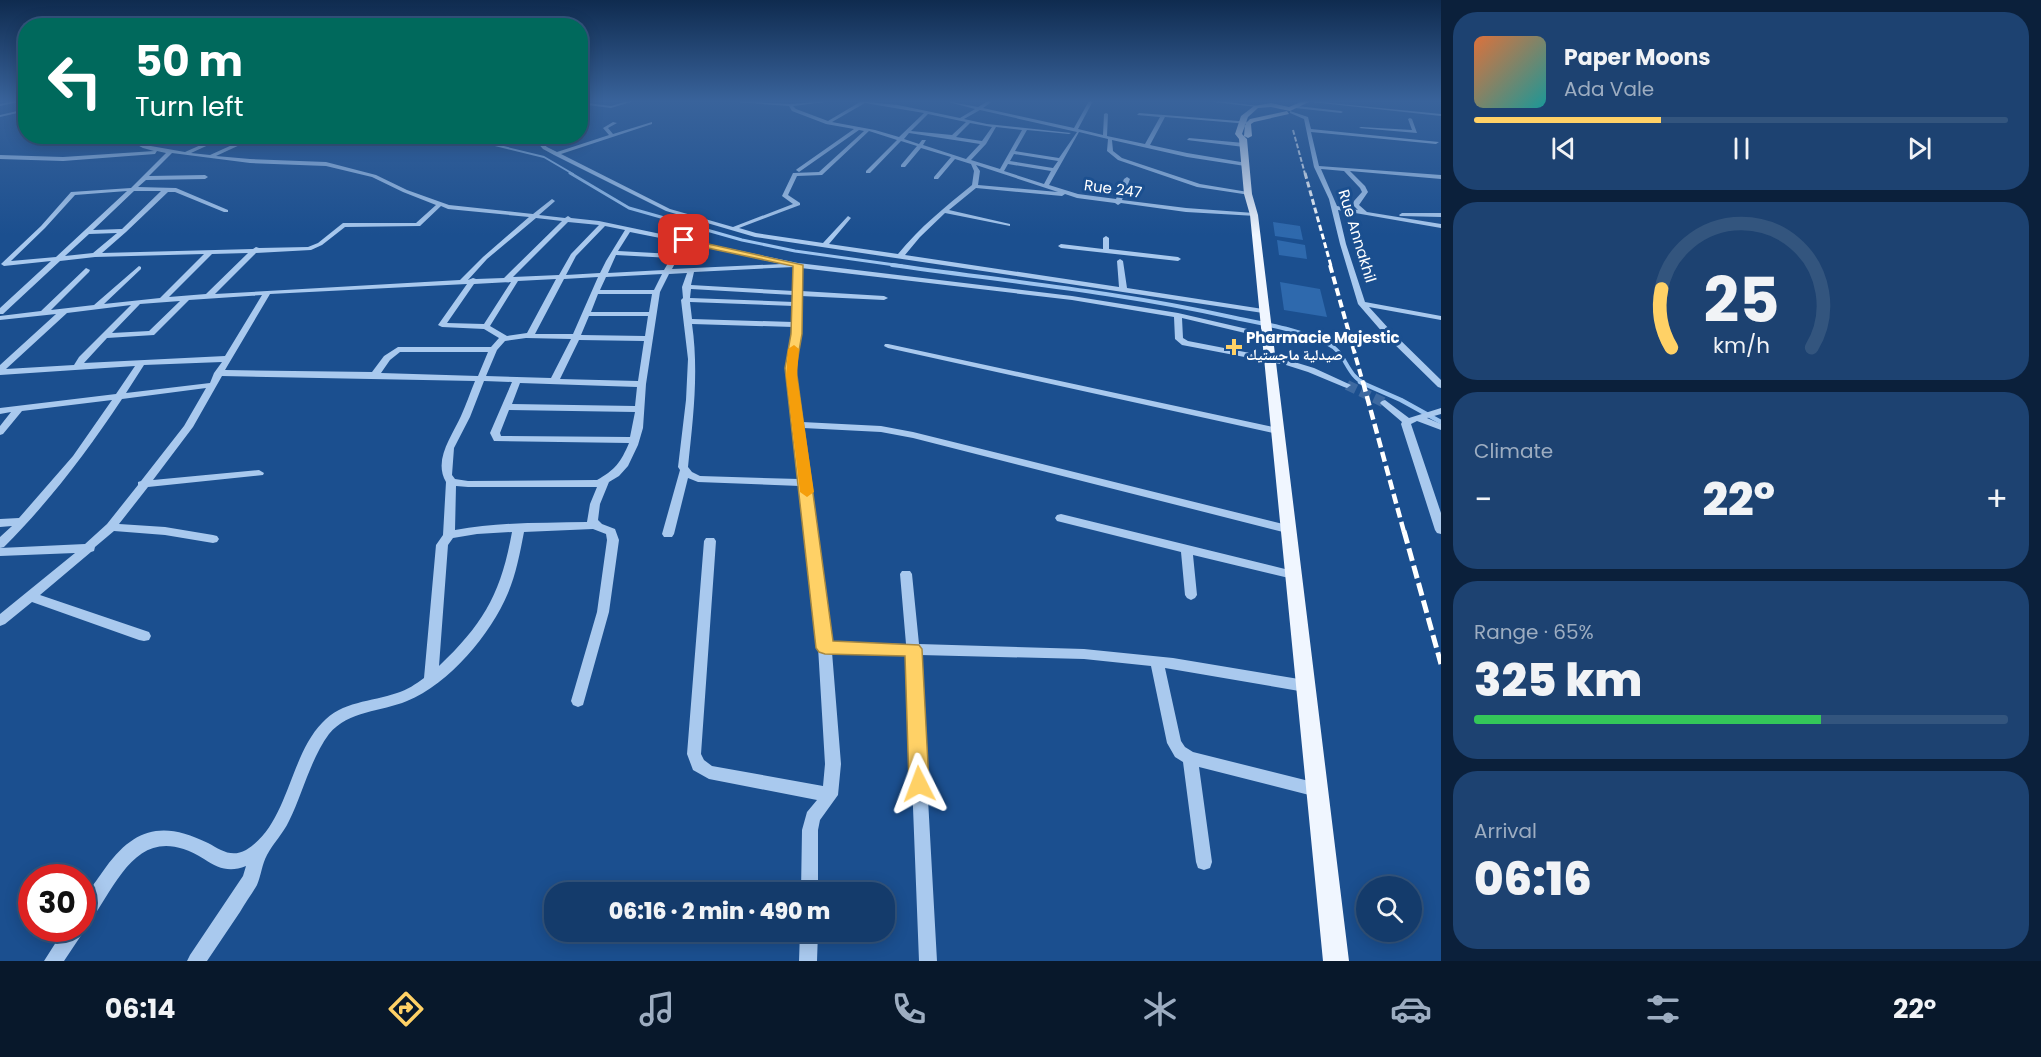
<!DOCTYPE html>
<meta charset="utf-8">
<style>
:root{--surface:#143b6b;--page:#1d4271;--text:#f1f3f6;--muted:#9dadc1;--line:#33557e;--accent:#ffd166}
body{margin:0;font-family:Poppins,"Noto Naskh Arabic",sans-serif;background:var(--page);color:var(--text);height:100vh;display:flex;flex-direction:column;font-size:22px;white-space:nowrap}
*{box-sizing:border-box;margin:0}
p{font-size:20px;color:var(--muted)}
.icon{flex:none;width:33px;height:33px;fill:none;stroke:currentColor;stroke-width:2;stroke-linecap:round;stroke-linejoin:round}
.map{position:relative;flex:1;overflow:hidden}
.drawer{display:flex;flex-direction:column;gap:12px;padding:12px;background:#0b203b;width:600px}
.drawer>*{flex:none}
.banner{position:absolute;left:18px;top:18px;width:570px;height:126px;border-radius:24px;box-shadow:0 3px 15px #0003,0 0 0 2px var(--line);background:#00695c;color:#fff;overflow:hidden}
.buttons{position:absolute;left:1356px;top:876px;display:grid;gap:12px}
.buttons a{display:grid;place-items:center;width:66px;height:66px;border-radius:50%;background:var(--surface);box-shadow:0 3px 15px #0003,0 0 0 2px var(--line);font-size:30px}
.speed{position:absolute;left:18px;top:864px;display:flex;gap:12px;font-size:30px;font-weight:700;text-align:center}
.speed>*{display:grid;place-content:center;width:78px;height:78px;border-radius:50%;background:var(--surface);box-shadow:0 3px 15px #0003,0 0 0 2px var(--line);line-height:1}
.speed .limit{border:9px solid #d22;background:#fff;color:#111}
.pin{position:absolute;display:grid;place-items:center;width:51px;height:51px;color:#fff;margin:-26px;border-radius:12px;box-shadow:0 3px 9px #0006}
.me{position:absolute;width:66px;margin:-33px;rotate:357deg;stroke-linejoin:round;filter:drop-shadow(0 0 4px #0008)}
.turn{display:flex;align-items:center;gap:21px;height:126px;padding:0 18px;font-size:27px}
.turn .icon{width:78px;height:78px;stroke-width:2.5}
.turn b{display:block;font-size:42px;line-height:51px}
.big{font-size:45px;font-weight:800;line-height:1.1}
.drawer .card{flex:1;display:flex;flex-direction:column;justify-content:center;gap:9px;min-width:0;padding:0 21px;border-radius:24px;background:var(--page)}
.drawer .dial{align-items:center;gap:0}
.dial svg{height:156px;overflow:visible;fill:none;stroke:var(--line);stroke-width:7;stroke-linecap:round;text-anchor:middle}
.dial text{fill:var(--text);stroke:none}
.song{display:flex;align-items:center;gap:18px}
.cover{width:72px;height:72px;border-radius:9px;background:linear-gradient(135deg,hsl(20 70% 55%),hsl(180 70% 35%))}
.played{height:6px;border-radius:3px;background:linear-gradient(90deg,var(--accent) 35%,var(--line) 35%)}
.keys{display:flex;justify-content:space-around;direction:ltr}
.heat{display:flex;justify-content:space-between;align-items:center;font-size:33px;direction:ltr}
.charge{height:9px;border-radius:4px;background:linear-gradient(90deg,#34c759 65%,var(--line) 0)}
.trip{position:absolute;left:544px;top:882px;width:351px;height:60px;border-radius:24px;background:var(--surface);box-shadow:0 3px 15px #0003,0 0 0 2px var(--line);font-weight:800;line-height:60px;text-align:center}
.tabs{display:flex;height:96px;justify-content:space-around;align-items:center;background:#08182b;color:var(--muted)}
.tabs .icon{width:42px;height:42px}
.tabs .on{color:var(--accent)}
.tabs b{font-size:27px;color:var(--text)}
main{display:flex;flex:1;min-height:0}
.map>svg:first-child{display:block}
.green{fill:#2e69ad}
.lines{fill:none;stroke-linecap:round;stroke-linejoin:round}
.stream-far3{stroke:#9cc4f0;stroke-width:2}
.stream-far2{stroke:#9cc4f0;stroke-width:3}
.stream-far1{stroke:#9cc4f0;stroke-width:4}
.stream{stroke:#9cc4f0;stroke-width:4.5}
.minor-tunnel{stroke:#3d69a0;stroke-width:10;stroke-dasharray:10 5;stroke-linecap:butt}
.minor{fill:#a9c9ee;fill-rule:evenodd}
.major{fill:#f0f6ff;fill-rule:evenodd}
.rail-far4{stroke:#fff;stroke-width:2;stroke-dasharray:5 2;stroke-linecap:butt}
.rail-far3{stroke:#fff;stroke-width:3;stroke-dasharray:6 3;stroke-linecap:butt}
.rail-far2{stroke:#fff;stroke-width:4;stroke-dasharray:8 4;stroke-linecap:butt}
.rail-far1{stroke:#fff;stroke-width:4.5;stroke-dasharray:10 4.5;stroke-linecap:butt}
.rail{stroke:#fff;stroke-width:5;stroke-dasharray:13 5;stroke-linecap:butt}
.route{fill:#ffd166;stroke:#a68842;stroke-width:1.5}
.slow{fill:#f59e0b}
.poi-dot{fill:#ffd166;stroke:#1b4f8f;stroke-width:2}
.labels{text-anchor:middle;stroke-width:6;stroke-linejoin:round;paint-order:stroke}
.far-street-label{font-size:15px;fill:#fff;stroke:#1b4f8f}
.far-poi-label{font-size:15px;font-weight:bold;fill:#fff;stroke:#1b4f8f;text-anchor:start}
</style>
<main>
<div class="map">
<svg width="1441" height="961" viewBox="0 0 1441 961">
<rect width="100%" height="100%" fill="#1b4f8f"/>
<!-- green -->
<path class="green" d="M 1273,222 L 1300,226 L 1303,240 L 1275,236 Z
M 1277,240 L 1305,245 L 1307,259 L 1279,255 Z
M 1280,282 L 1320,289 L 1327,317 L 1284,310 Z"/>
<g class="lines">
<!-- stream-far3 -->
<path class="stream-far3" d="M 490,136 L 487,143 L 544,157 L 573,174"/>
<!-- stream-far2 -->
<path class="stream-far2" d="M 570,173 L 629,208 L 742,240 L 795,251 L 902,266"/>
<!-- stream-far1 -->
<path class="stream-far1" d="M 892,265 C 1005,281 1120,292 1231,317 C 1263,324 1299,329 1328,344 C 1346,352 1346,375 1364,383"/>
<!-- stream -->
<path class="stream" d="M 1360,382 L 1401,400 L 1441,422"/>
<!-- minor-tunnel -->
<path class="minor-tunnel" d="M 1347,385 L 1385,403"/>
<!-- minor -->
<path class="minor" d="M 15,101 L 23,101 L 0,106 L 0,104 Z
M 628,101 L 634,101 L 611,108 L 580,104 L 580,102 L 611,106 Z
M 725,101 L 790,104 L 833,101 L 793,106 L 796,109 L 828,121 L 860,102 L 857,101 L 898,105 L 960,118 L 975,109 L 945,101 L 978,107 L 988,101 L 993,101 L 983,108 L 1074,128 L 1089,101 L 1093,101 L 1078,129 L 1103,135 L 1104,114 L 1106,113 L 1108,114 L 1107,136 L 1145,144 L 1160,117 L 1137,115 L 1139,113 L 1251,122 L 1249,124 L 1165,117 L 1150,145 L 1187,153 L 1247,163 L 1245,166 L 1187,157 L 1112,140 L 1113,151 L 1122,158 L 1200,184 L 1248,192 L 1251,194 L 1250,195 L 1197,187 L 1118,160 L 1107,151 L 1108,139 L 1079,132 L 1049,185 L 1078,194 L 1116,199 L 1124,179 L 1127,177 L 1130,179 L 1122,200 L 1186,208 L 1254,213 L 1257,215 L 1256,216 L 1186,212 L 1121,203 L 1118,205 L 1115,203 L 1077,198 L 1065,194 L 1062,196 L 976,188 L 949,210 L 1010,224 L 1010,226 L 945,213 L 920,237 L 905,255 L 1119,287 L 1117,261 L 1120,259 L 1123,261 L 1127,288 L 1263,309 L 1267,311 L 1263,313 L 755,237 L 666,211 L 554,155 L 543,149 L 536,141 L 536,136 L 540,136 L 540,141 L 547,147 L 557,152 L 609,135 L 603,128 L 613,122 L 617,123 L 608,128 L 613,134 L 652,122 L 652,124 L 561,154 L 670,209 L 733,227 L 793,204 L 782,196 L 793,173 L 819,172 L 864,131 L 859,130 L 799,172 L 796,170 L 797,169 L 854,129 L 826,124 L 792,111 L 789,106 ZM 865,103 L 924,113 L 899,137 L 875,130 L 832,122 ZM 980,110 L 1077,132 L 1059,158 L 1015,151 L 1027,130 L 1069,134 L 1071,133 L 987,124 L 964,119 ZM 928,114 L 966,122 L 952,135 L 911,131 ZM 970,123 L 992,127 L 982,141 L 956,137 ZM 996,127 L 1022,130 L 1000,169 L 971,160 L 986,144 ZM 869,131 L 897,140 L 866,171 L 866,173 L 870,173 L 901,141 L 917,146 L 901,165 L 901,167 L 905,167 L 921,148 L 951,157 L 934,177 L 934,179 L 938,179 L 955,159 L 971,164 L 974,171 L 972,185 C 945,207 920,227 898,254 L 829,244 L 851,218 L 848,216 L 823,243 L 756,233 L 739,228 L 800,205 L 800,203 L 788,195 L 797,176 L 822,175 ZM 909,133 L 980,144 L 966,159 L 923,145 L 926,140 L 922,140 L 919,144 L 904,139 ZM 1014,154 L 1058,161 L 1053,168 L 1010,161 ZM 1008,164 L 1051,171 L 1044,184 L 1004,171 ZM 976,165 L 1058,192 L 978,185 L 980,171 Z
M 1205,101 L 1219,101 L 1259,106 L 1257,107 Z
M 1310,101 L 1441,114 L 1441,116 L 1312,102 Z
M 1297,106 L 1341,111 L 1343,112 L 1341,113 L 1295,108 Z
M 26,109 L 26,111 L 0,117 L 0,115 Z
M 1290,111 L 1308,117 L 1311,129 L 1439,142 L 1436,144 L 1311,132 L 1319,166 L 1441,175 L 1441,179 L 1350,171 L 1365,186 L 1368,192 L 1359,205 L 1367,212 L 1441,224 L 1441,228 L 1338,210 L 1346,244 L 1365,302 L 1441,316 L 1441,320 L 1369,307 L 1390,330 L 1441,380 L 1441,388 L 1438,387 L 1384,334 L 1358,304 L 1340,244 L 1329,199 L 1314,167 L 1304,119 L 1290,113 ZM 1321,169 L 1344,171 L 1360,188 L 1362,192 L 1354,201 L 1353,205 L 1358,210 L 1337,206 Z
M 1410,118 L 1412,119 L 1417,133 L 1359,128 L 1361,127 L 1412,130 L 1408,119 Z
M 120,136 L 127,136 L 141,143 L 162,136 L 170,136 L 145,145 L 185,152 L 221,136 L 228,136 L 191,153 L 210,155 L 252,136 L 259,136 L 216,156 L 250,159 L 326,162 L 376,175 L 407,190 L 449,205 L 533,214 L 552,199 L 555,201 L 554,202 L 539,215 L 565,218 L 568,216 L 571,218 L 599,221 L 798,263 L 1072,296 L 1178,313 L 1269,334 L 1269,338 L 1266,338 L 1182,318 L 1183,338 L 1188,341 L 1291,361 L 1314,368 L 1351,385 L 1347,388 L 1344,387 L 1308,372 L 1286,365 L 1182,345 L 1175,339 L 1174,317 L 1072,300 L 801,268 L 801,291 L 884,296 L 888,298 L 884,300 L 801,296 L 801,334 L 795,368 L 802,422 L 881,426 L 913,432 L 1287,525 L 1293,529 L 1287,533 L 913,438 L 881,432 L 803,428 L 831,642 L 906,644 L 900,574 L 902,571 L 910,571 L 912,574 L 919,644 L 1084,649 L 1173,658 L 1305,680 L 1310,682 L 1312,686 L 1310,690 L 1305,692 L 1165,668 L 1181,741 L 1185,747 L 1193,752 L 1317,783 L 1322,785 L 1325,790 L 1322,795 L 1317,797 L 1199,767 L 1212,862 L 1210,868 L 1204,870 L 1198,868 L 1196,862 L 1183,762 L 1175,757 L 1167,743 L 1151,666 L 1084,659 L 920,655 L 937,961 L 919,961 L 907,654 L 832,652 L 841,764 L 838,795 L 820,820 L 818,830 L 818,892 L 801,892 L 802,830 L 807,812 L 817,800 L 709,779 L 693,770 L 687,754 L 704,541 L 706,538 L 714,538 L 716,541 L 701,754 L 704,760 L 712,766 L 823,786 L 825,764 L 818,647 L 800,486 L 698,482 L 688,478 L 674,534 L 672,537 L 664,537 L 662,534 L 680,470 L 678,467 L 686,400 L 688,359 L 681,300 L 683,298 L 682,287 L 687,273 L 669,274 L 660,292 L 646,384 L 643,428 L 638,445 L 628,466 L 619,476 L 609,482 L 600,504 L 598,520 L 602,524 L 615,529 L 619,540 L 609,612 L 583,705 L 578,707 L 573,705 L 571,701 L 597,612 L 607,540 L 606,534 L 593,529 L 524,532 C 520,553 516,574 508,593 C 491,634 449,684 407,701 C 381,712 349,710 329,734 C 310,760 303,793 289,821 C 283,834 273,843 267,855 C 262,864 261,876 257,885 C 252,894 245,903 240,912 C 229,928 218,945 207,961 L 187,961 L 190,955 L 243,876 L 246,866 C 229,873 218,868 204,859 C 139,819 119,881 88,925 L 84,927 L 82,934 L 64,961 L 44,961 L 65,928 L 82,928 C 82,921 82,913 82,906 C 84,896 100,876 106,867 C 135,827 164,821 208,843 C 221,850 231,858 246,850 C 288,825 289,757 322,723 C 342,701 371,702 397,693 C 407,690 416,684 424,678 L 436,545 L 443,535 L 446,482 C 433,460 452,436 461,416 C 466,405 470,393 475,381 L 222,376 L 193,427 L 153,480 L 259,470 L 264,473 L 263,475 L 148,487 L 119,524 L 165,527 L 213,535 L 217,536 L 219,539 L 217,542 L 213,543 L 165,535 L 114,531 L 95,547 L 94,551 L 91,552 L 40,595 L 149,632 L 151,636 L 149,640 L 144,641 L 139,640 L 32,602 L 5,624 L 0,626 L 0,614 L 75,553 L 0,556 L 0,537 L 12,526 L 0,527 L 0,519 L 19,518 L 73,456 L 112,400 L 22,411 L 3,434 L 0,435 L 0,426 L 11,412 L 0,414 L 0,408 L 116,394 L 135,366 L 0,375 L 0,365 L 56,314 L 0,320 L 0,316 L 41,311 L 86,268 L 90,270 L 89,272 L 51,310 L 94,305 L 139,266 L 141,267 L 141,269 L 104,304 L 160,298 L 204,254 L 95,257 L 60,261 L 3,314 L 0,314 L 0,308 L 51,261 L 4,266 L 1,264 L 41,226 L 71,192 L 131,188 L 166,153 L 157,151 L 155,154 L 63,161 L 0,159 L 0,155 L 63,157 L 154,151 L 143,148 ZM 172,153 L 250,163 L 326,166 L 372,177 L 403,192 L 436,205 L 416,223 L 343,223 L 318,243 L 308,247 L 259,248 L 256,247 L 253,249 L 102,253 L 126,232 L 168,192 L 175,192 L 224,212 L 228,212 L 228,210 L 176,188 L 138,187 L 146,180 L 205,179 L 208,177 L 205,175 L 149,176 ZM 127,191 L 56,257 L 11,261 L 45,228 L 75,195 ZM 134,191 L 161,191 L 122,229 L 93,230 ZM 441,206 L 448,209 L 529,217 L 483,257 L 460,280 L 215,294 L 256,253 L 311,250 L 322,245 L 345,227 L 420,226 ZM 536,218 L 562,221 L 504,278 L 476,279 L 473,278 L 468,280 L 487,259 ZM 568,222 L 599,225 L 571,254 L 559,275 L 513,277 ZM 605,226 L 625,230 L 606,261 L 600,273 L 566,275 L 576,256 ZM 630,232 L 680,242 L 673,254 L 618,251 ZM 117,233 L 93,253 L 65,256 L 89,234 ZM 686,243 L 782,264 L 672,269 ZM 248,253 L 206,294 L 169,297 L 212,254 ZM 616,255 L 671,258 L 664,270 L 608,273 ZM 794,267 L 794,291 L 691,285 L 694,272 ZM 662,274 L 654,290 L 600,290 L 606,277 ZM 598,277 L 573,334 L 535,334 L 564,279 ZM 556,279 L 527,333 L 507,336 L 490,326 L 518,281 ZM 511,282 L 484,324 L 447,323 L 474,284 ZM 467,284 L 438,325 L 442,327 L 484,329 L 499,338 L 491,347 L 398,347 L 384,356 L 372,372 L 225,370 L 270,294 ZM 691,289 L 794,295 L 794,302 L 690,298 ZM 598,294 L 652,294 L 649,312 L 591,312 ZM 262,295 L 225,356 L 84,363 L 107,338 L 154,335 L 189,300 ZM 180,301 L 149,331 L 112,333 L 140,304 ZM 690,302 L 794,306 L 793,322 L 692,319 ZM 131,305 L 79,357 L 74,365 L 6,369 L 67,313 ZM 589,316 L 648,316 L 645,336 L 581,335 ZM 692,324 L 793,327 L 787,368 L 799,479 L 700,476 L 692,472 L 688,467 C 693,419 699,372 692,324 ZM 526,338 L 571,339 L 551,378 L 486,376 L 497,350 L 505,341 ZM 579,340 L 644,341 L 638,381 L 560,379 ZM 400,352 L 488,352 L 478,376 L 381,373 L 390,360 ZM 222,362 L 214,373 L 210,383 L 126,393 L 144,365 ZM 484,381 L 512,382 L 490,433 L 494,441 L 629,443 C 621,462 615,470 597,480 L 468,481 L 455,479 L 452,475 L 454,448 L 470,417 ZM 520,383 L 637,387 L 635,406 L 512,404 ZM 206,388 L 184,426 L 141,481 L 138,482 L 138,485 L 107,524 L 85,544 L 0,548 L 4,547 C 49,502 87,452 122,399 ZM 509,410 L 635,412 L 630,437 L 501,436 L 500,433 ZM 456,486 L 468,487 L 597,487 L 590,504 L 587,522 C 542,523 498,522 455,530 ZM 512,532 C 501,593 484,623 439,666 L 448,545 L 453,538 L 477,534 Z
M 1189,138 L 1244,143 L 1247,145 L 1244,147 L 1187,140 Z
M 1402,213 L 1441,213 L 1441,217 L 1400,216 L 1399,215 Z
M 1106,236 L 1109,238 L 1109,249 L 1178,257 L 1181,259 L 1178,261 L 1061,248 L 1058,246 L 1061,244 L 1103,249 L 1103,238 Z
M 885,344 L 888,344 L 1278,428 L 1283,431 L 1278,434 L 888,348 L 884,346 Z
M 1385,400 L 1409,418 L 1441,408 L 1441,414 L 1427,418 L 1441,424 L 1441,430 L 1417,421 L 1411,424 L 1441,513 L 1441,534 L 1437,533 L 1435,530 L 1401,424 L 1402,422 L 1382,405 L 1380,403 L 1382,401 Z
M 1061,514 L 1293,571 L 1297,572 L 1299,575 L 1297,578 L 1293,579 L 1193,555 L 1197,595 L 1195,598 L 1191,600 L 1187,598 L 1185,595 L 1181,552 L 1057,521 L 1055,518 L 1057,515 Z
M 800,932 L 818,932 L 817,961 L 799,961 Z"/>
<!-- major -->
<path class="major" d="M 1303,101 L 1311,101 L 1290,111 L 1271,107 L 1258,108 L 1248,117 L 1242,134 L 1247,139 L 1252,194 L 1258,215 L 1349,961 L 1323,961 L 1250,215 L 1244,194 L 1239,139 L 1235,134 L 1241,116 L 1254,106 L 1271,103 L 1289,107 Z
M 1287,111 L 1289,114 L 1254,122 L 1251,124 L 1252,136 L 1248,138 L 1244,136 L 1245,124 L 1250,119 Z"/>
<!-- rail-far4 -->
<path class="rail-far4" d="M 1293,130 L 1305,174"/>
<!-- rail-far3 -->
<path class="rail-far3" d="M 1305,173 L 1331,266"/>
<!-- rail-far2 -->
<path class="rail-far2" d="M 1330,265 L 1363,383"/>
<!-- rail-far1 -->
<path class="rail-far1" d="M 1363,382 L 1404,532"/>
<!-- rail -->
<path class="rail" d="M 1404,531 L 1441,664"/>
</g>
<!-- sky -->
<linearGradient id="sky" x2="0" y2="1"><stop stop-color="#0f2b4f"/><stop offset="0.43" stop-color="#39639b"/><stop offset="1" stop-color="#39639b" stop-opacity="0"/></linearGradient>
<rect width="1441" height="235" fill="url(#sky)"/>
<!-- route -->
<path class="route" d="M 681,238 L 803,265 L 802,334 L 796,368 L 833,641 L 919,645 L 922,649 L 929,784 L 926,790 L 919,793 L 912,790 L 909,784 L 905,656 L 825,654 L 819,652 L 816,648 L 785,368 L 791,334 L 793,266 L 684,243 L 680,240 Z"/>
<!-- slow -->
<path class="slow" d="M 794,345 L 799,349 L 797,376 L 814,492 L 807,497 L 800,492 L 786,376 L 788,349 Z"/>
<!-- markers -->
<path class="poi-dot" d="M1231 338h6v6h6v6h-6v6h-6v-6h-6v-6h6z"/>
<g class="labels">
<!-- far-street labels -->
<g class="far-street-label">
<text transform="translate(1113 189) rotate(8)" y="5">Rue 247</text>
<text transform="translate(1357 236) rotate(73)" y="5">Rue Annakhil</text>
</g>
<!-- far-poi labels -->
<g class="far-poi-label">
<text x="1246" y="343">Pharmacie Majestic<tspan x="1246" dy="17">صيدلية ماجستيك</tspan></text>
</g>
</g>
</svg>
<div class="buttons">
<a><svg class="icon" aria-label="search" viewBox="0 0 24 24"><circle cx="10" cy="10" r="6"/><path d="M15 15l6 6"/></svg></a>
</div>
<div class="speed"><div class="limit">30</div></div>
<div class="pin" style="left:684px;top:240px;background:#d93025"><svg class="icon" aria-label="arrive" viewBox="0 0 24 24"><path d="M6 21V4h12l-3 4 3 4H6"/></svg></div>
<svg class="me" style="left:919px;top:784px" viewBox="-20 -20 40 40"><path d="M0-17L14 15 0 8-14 15z" fill="#ffd166" stroke="#fff" stroke-width="4"/></svg>
<div class="trip">06:16 · 2 min · 490 m</div>
<div class="banner">
<div class="turn"><svg class="icon" aria-label="left" viewBox="0 0 24 24"><path d="M17 20v-9H6M10 6l-5 5 5 5"/></svg><div><b>50 m</b>Turn left</div></div>
</div>
</div>
<section class="drawer">
<div class="card">
<div class="song"><i class="cover"></i><div><b>Paper Moons</b><p>Ada Vale</p></div></div>
<div class="played"></div>
<div class="keys"><svg class="icon" aria-label="previous" viewBox="0 0 24 24"><path d="M18 5L8 12l10 7zM5 5v14"/></svg><svg class="icon" aria-label="pause" viewBox="0 0 24 24"><path d="M8 5v14M16 5v14"/></svg><svg class="icon" aria-label="next" viewBox="0 0 24 24"><path d="M6 5l10 7-10 7zM19 5v14"/></svg></div>
</div>
<div class="card dial"><svg viewBox="0 0 100 80">
<path d="M14 69A42 42 0 1 1 86 69"/>
<path d="M14 69A42 42 0 0 1 9 39" stroke="#ffd166"/>
<text x="50" y="56" font-size="32" font-weight="700">25</text>
<text x="50" y="72" font-size="11">km/h</text>
</svg></div>
<div class="card"><p>Climate</p>
<div class="heat"><a>−</a><b class="big">22°</b><a>+</a></div>
</div>
<div class="card"><p>Range · 65%</p><b class="big">325 km</b><div class="charge"></div></div>
<div class="card"><p>Arrival</p><b class="big">06:16</b></div>
</section>
</main>
<nav class="tabs">
<b>06:14</b>
<svg class="icon on" aria-label="directions" viewBox="0 0 24 24"><path d="M12 3l9 9-9 9-9-9zM9 14v-3h6M13 9l2 2-2 2"/></svg>
<svg class="icon" aria-label="music" viewBox="0 0 24 24"><path d="M9 18V5l10-2v13"/><circle cx="6" cy="18" r="3"/><circle cx="16" cy="16" r="3"/></svg>
<svg class="icon" aria-label="phone" viewBox="0 0 24 24"><path d="M5 4h4l2 5-3 2q2 4 5 5l2-3 5 2v4C11 20 4 13 5 4z"/></svg>
<svg class="icon" aria-label="climate" viewBox="0 0 24 24"><path d="M12 3v18M4 7l16 10M4 17L20 7"/></svg>
<svg class="icon" aria-label="car" viewBox="0 0 24 24"><path d="M5 17H2v-5l4-1 3-4h7l3 4 3 1v5h-3M9 17h6M6 11h13"/><circle cx="7" cy="17" r="2"/><circle cx="17" cy="17" r="2"/></svg>
<svg class="icon" aria-label="filters" viewBox="0 0 24 24"><path d="M4 7h16M4 17h16"/><circle cx="9" cy="7" r="2"/><circle cx="15" cy="17" r="2"/></svg>
<b>22°</b>
</nav>
